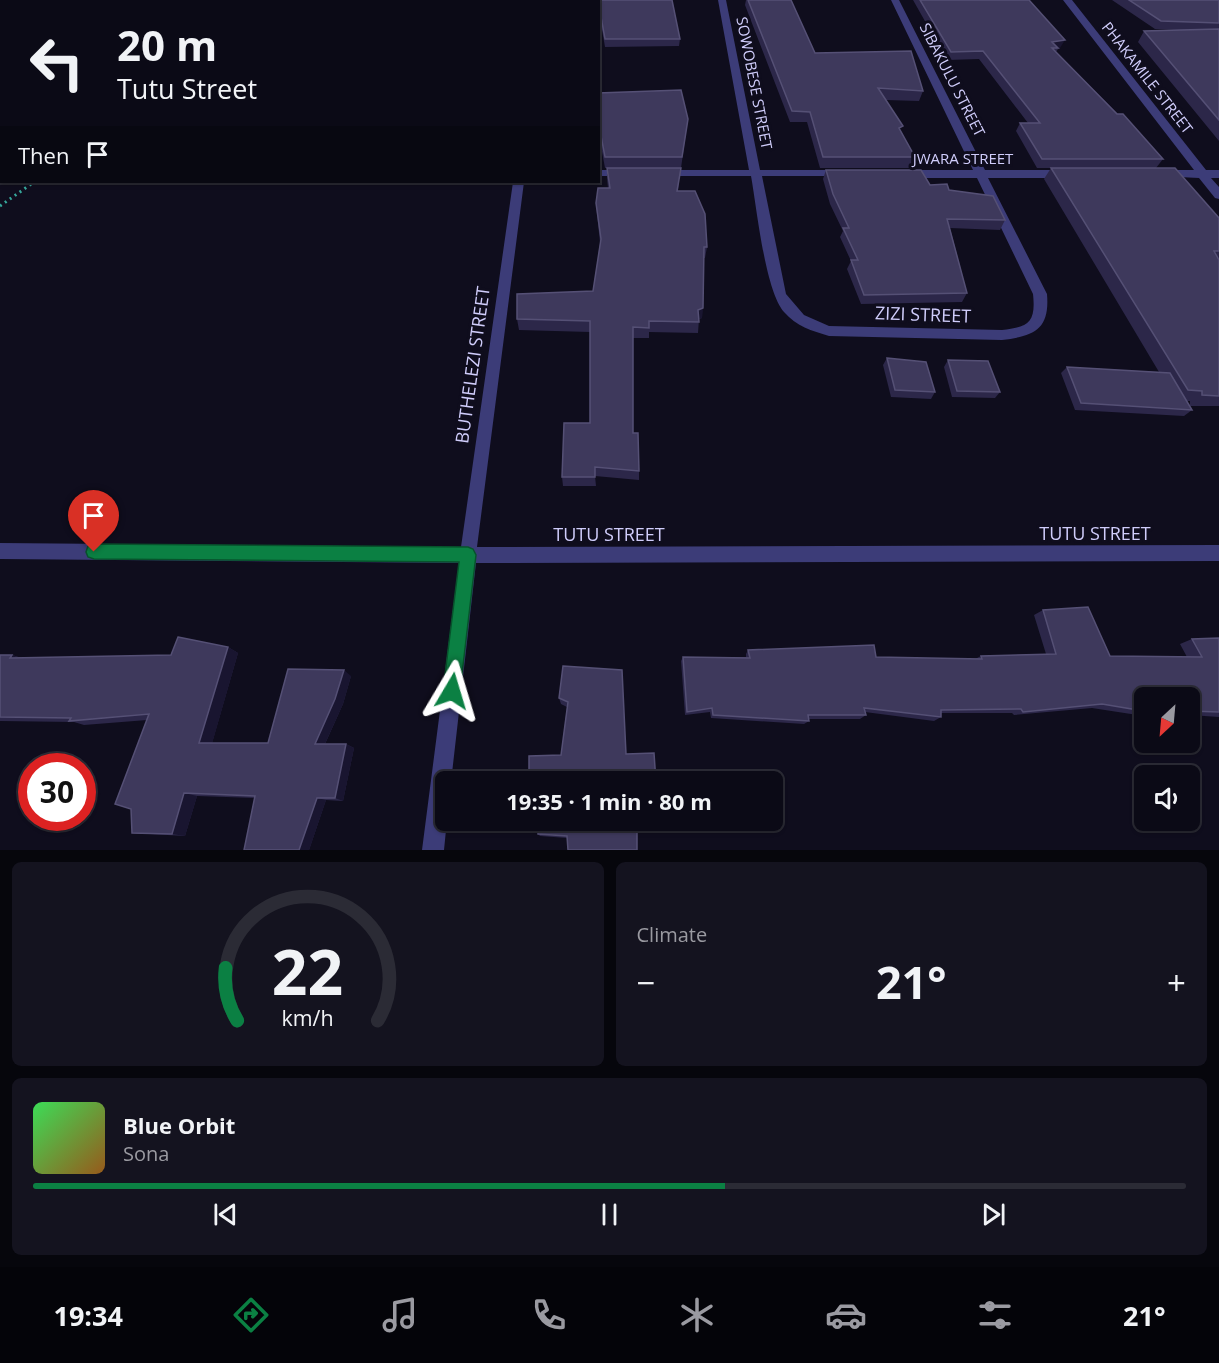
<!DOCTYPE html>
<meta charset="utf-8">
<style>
:root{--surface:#0b0a16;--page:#14131f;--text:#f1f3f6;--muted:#9a9aa1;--line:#2b2b35;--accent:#0b8043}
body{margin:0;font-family:"Open Sans",sans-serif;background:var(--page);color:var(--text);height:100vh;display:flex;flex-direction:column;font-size:22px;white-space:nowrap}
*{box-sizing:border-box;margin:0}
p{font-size:20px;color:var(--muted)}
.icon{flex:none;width:33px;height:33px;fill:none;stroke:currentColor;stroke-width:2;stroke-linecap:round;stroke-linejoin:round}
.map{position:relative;height:850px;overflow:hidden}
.panel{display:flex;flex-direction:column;gap:12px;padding:12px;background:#06060c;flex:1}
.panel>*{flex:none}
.hud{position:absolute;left:0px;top:0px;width:600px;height:183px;box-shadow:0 2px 4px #0004,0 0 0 2px var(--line);background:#0b0a16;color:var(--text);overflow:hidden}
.needle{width:39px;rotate:206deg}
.tools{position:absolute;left:1134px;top:687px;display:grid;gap:12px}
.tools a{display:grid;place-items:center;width:66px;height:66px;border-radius:9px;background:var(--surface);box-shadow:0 2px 4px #0004,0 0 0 2px var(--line);font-size:30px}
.speed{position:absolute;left:18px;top:753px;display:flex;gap:12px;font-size:30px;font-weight:700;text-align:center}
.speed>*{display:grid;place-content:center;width:78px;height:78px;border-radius:50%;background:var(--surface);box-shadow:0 2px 4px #0004,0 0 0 2px var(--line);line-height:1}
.speed .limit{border:9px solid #d22;background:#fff;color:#111}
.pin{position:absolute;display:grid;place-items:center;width:51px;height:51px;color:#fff;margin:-62px -26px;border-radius:50% 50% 50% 0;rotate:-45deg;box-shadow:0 0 6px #0007}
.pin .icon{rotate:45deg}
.me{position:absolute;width:66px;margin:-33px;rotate:7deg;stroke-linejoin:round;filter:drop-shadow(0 0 4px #0008)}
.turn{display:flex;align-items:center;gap:21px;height:126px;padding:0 18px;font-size:27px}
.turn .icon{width:78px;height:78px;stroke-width:2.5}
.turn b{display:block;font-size:42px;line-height:51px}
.then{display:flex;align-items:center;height:57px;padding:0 18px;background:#0003;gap:12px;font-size:22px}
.big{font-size:45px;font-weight:700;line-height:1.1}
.panel .tile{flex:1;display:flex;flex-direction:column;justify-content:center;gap:9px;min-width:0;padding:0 21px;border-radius:9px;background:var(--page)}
.panel .dial{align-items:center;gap:0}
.dial svg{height:156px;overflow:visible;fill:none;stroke:var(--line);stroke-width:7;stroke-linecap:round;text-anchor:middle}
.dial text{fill:var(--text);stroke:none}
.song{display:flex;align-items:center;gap:18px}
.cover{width:72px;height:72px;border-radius:9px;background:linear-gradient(135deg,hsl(130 70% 55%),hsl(30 70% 35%))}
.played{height:6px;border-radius:3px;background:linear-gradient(90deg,var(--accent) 60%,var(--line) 60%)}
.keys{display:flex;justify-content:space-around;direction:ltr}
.heat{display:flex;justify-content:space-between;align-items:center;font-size:33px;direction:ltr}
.panel .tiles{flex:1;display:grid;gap:12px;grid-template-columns:1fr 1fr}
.tile:last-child{grid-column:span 2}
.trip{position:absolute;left:435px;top:771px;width:348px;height:60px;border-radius:9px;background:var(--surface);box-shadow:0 2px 4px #0004,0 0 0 2px var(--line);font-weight:700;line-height:60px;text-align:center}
.tab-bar{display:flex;height:96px;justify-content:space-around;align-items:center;background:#040409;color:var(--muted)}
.tab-bar .icon{width:42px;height:42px}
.tab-bar .current{color:var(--accent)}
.tab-bar b{font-size:27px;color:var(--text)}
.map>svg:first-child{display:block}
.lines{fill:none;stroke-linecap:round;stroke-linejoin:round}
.path{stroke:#36a69a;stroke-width:3;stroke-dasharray:2 4;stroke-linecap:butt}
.street{fill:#3c3c78;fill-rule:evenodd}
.wall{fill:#2c2749}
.shaded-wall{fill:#191530}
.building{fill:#3e395c;stroke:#555075;stroke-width:1.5}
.route{fill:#0b8043;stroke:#07532c;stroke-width:1.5}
.labels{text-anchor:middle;stroke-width:6;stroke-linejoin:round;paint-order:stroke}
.far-street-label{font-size:15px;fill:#d0cdfb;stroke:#0f0d1d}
.street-label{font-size:18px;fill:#d0cdfb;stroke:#0f0d1d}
</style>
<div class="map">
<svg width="1219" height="850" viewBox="0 0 1219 850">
<rect width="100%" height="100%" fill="#0f0d1d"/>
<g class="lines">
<!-- path -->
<path class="path" d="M 0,206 L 34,182"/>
<!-- street -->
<path class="street" d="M 174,0 L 182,0 L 173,2 Z
M 351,0 L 359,0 L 350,2 Z
M 534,0 L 542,0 L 542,2 L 534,2 Z
M 718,0 L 726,0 L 760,170 L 844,170 L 850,173 L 844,176 L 762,176 L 786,294 L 804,315 L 829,326 L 1002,330 C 1029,327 1036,322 1033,294 L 977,178 L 904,178 L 898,174 L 904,170 L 973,170 L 891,0 L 899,0 L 985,170 L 1066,170 L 1072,174 L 1066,178 L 988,178 L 1047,294 C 1050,330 1034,336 1002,340 L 829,336 C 812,331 796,326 784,312 C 765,290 757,209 751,176 L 661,176 L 655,173 L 661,170 L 749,170 Z
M 1063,0 L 1072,0 L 1206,170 L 1219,170 L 1219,178 L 1211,178 L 1219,187 L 1219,199 L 1215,198 L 1199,178 L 1158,176 L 1158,172 L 1162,170 L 1194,170 Z
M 598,170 L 625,170 L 631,173 L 625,176 L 598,176 Z
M 513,182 L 524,182 L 477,547 L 1219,545 L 1219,561 L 476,563 L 451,782 L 446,782 L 447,820 L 444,850 L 422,850 L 459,563 L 0,559 L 0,543 L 461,547 Z"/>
</g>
<!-- wall -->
<path class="wall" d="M 597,0 L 672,0 L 680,39 L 679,46 L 605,47 L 598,7 L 598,2 Z
M 746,0 L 791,0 L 815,53 L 923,91 L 919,101 L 886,100 L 901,132 L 915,157 L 911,168 L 820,168 L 807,122 L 790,122 L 745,5 Z
M 913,0 L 1029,0 L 1060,48 L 1058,49 L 1056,52 L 1163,159 L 1156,168 L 1037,168 L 1016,131 L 1020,123 L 1028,123 L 979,59 L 947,60 Z
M 1112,0 L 1219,0 L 1219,141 L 1138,42 L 1144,31 L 1179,30 L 1155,29 Z
M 598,93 L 688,119 L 681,168 L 605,168 L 598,130 Z
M 607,168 L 679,179 L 678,191 L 707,247 L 705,258 L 704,258 L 702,318 L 699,319 L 698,333 L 649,332 L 649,338 L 633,338 L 633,433 L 639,471 L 639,480 L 595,476 L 596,486 L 563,486 L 562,477 L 590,423 L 590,332 L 519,330 L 517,319 L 593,291 L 600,243 L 597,214 L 596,203 L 608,188 L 607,179 Z
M 1051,168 L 1219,218 L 1219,406 L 1190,406 L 1190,401 L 1187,401 L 1192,410 L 1184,416 L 1075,410 L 1061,373 L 1067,367 L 1159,372 L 1044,179 Z
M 826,170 L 930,185 L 949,190 L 1005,220 L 1000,230 L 950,228 L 967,293 L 962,302 L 861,304 L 847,269 L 851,261 L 840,237 L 843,231 L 830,204 L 823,179 Z
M 887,358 L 935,392 L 931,399 L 891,397 L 883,365 Z
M 948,360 L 1000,392 L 995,398 L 952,397 L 944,367 Z
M 1043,610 L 1110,656 L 1187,657 L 1180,644 L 1192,639 L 1219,638 L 1219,717 L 1190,715 L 1190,698 L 1144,698 L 1144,716 L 1092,708 L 1014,715 L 1012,713 L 941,713 L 941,717 L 934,721 L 865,712 L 866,715 L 860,719 L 809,719 L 809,721 L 804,724 L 711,718 L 710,712 L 685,715 L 681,661 L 683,657 L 746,657 L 746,654 L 748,650 L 876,657 L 975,659 L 981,656 L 1046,654 L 1034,615 Z
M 228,647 L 238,653 L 212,743 L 268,743 L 351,676 L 343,704 L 325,744 L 346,744 L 354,748 L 343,801 L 326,800 L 309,850 L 244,850 L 255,798 L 197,796 L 185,836 L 132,833 L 147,720 L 84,725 L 74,722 L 0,721 L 0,655 L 12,655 L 22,658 L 171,655 Z
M 563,666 L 626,754 L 561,755 L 567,707 L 561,704 L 559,698 Z
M 538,820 L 659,820 L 657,822 L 567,838 L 540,836 L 538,834 Z"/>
<!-- shaded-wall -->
<path class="shaded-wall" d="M 1065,40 L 1060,48 L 1058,49 L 1052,42 Z
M 703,308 L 702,318 L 696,320 L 698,310 Z
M 228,647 L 238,653 L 211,747 L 199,743 Z
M 12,655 L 28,661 L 10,658 Z
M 344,670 L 351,676 L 343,704 L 323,748 L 315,744 Z
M 346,744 L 354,748 L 343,801 L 335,798 Z
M 184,793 L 197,796 L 185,836 L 172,834 Z
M 317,798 L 326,800 L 309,850 L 299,850 Z"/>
<!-- building -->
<path class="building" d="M 197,0 L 309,0 L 309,2 L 196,2 Z
M 598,0 L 672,0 L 680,39 L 605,39 Z
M 748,0 L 791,0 L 815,53 L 911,51 L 923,91 L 878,88 L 903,126 L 899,128 L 915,157 L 823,157 L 810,112 L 792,111 Z
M 920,0 L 1029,0 L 1065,40 L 1052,42 L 1058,48 L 1052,48 L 1117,114 L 1123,114 L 1163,159 L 1042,159 L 1020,123 L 1040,123 L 983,51 L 951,52 Z
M 1129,0 L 1219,0 L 1219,23 L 1161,21 Z
M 1219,29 L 1219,120 L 1144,31 Z
M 681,90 L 688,119 L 682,157 L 605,157 L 598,120 L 598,93 Z
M 607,168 L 681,168 L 677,191 L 695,191 L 705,214 L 707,247 L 704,247 L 703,308 L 698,310 L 699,322 L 649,321 L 649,328 L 633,327 L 633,433 L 638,433 L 639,471 L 595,467 L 595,477 L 562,477 L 564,423 L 590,423 L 590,321 L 517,319 L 517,294 L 593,291 L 601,239 L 596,203 L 598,188 L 610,188 Z
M 1051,168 L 1175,168 L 1219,218 L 1219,251 L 1214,251 L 1219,260 L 1219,396 L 1202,395 L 1202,391 L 1188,390 Z
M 826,170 L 921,170 L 930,185 L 947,184 L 949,190 L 993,196 L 1005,220 L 947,219 L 967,293 L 864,295 L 851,260 L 858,260 L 843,228 L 849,228 L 833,194 Z
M 887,358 L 926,362 L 935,392 L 895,390 Z
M 948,360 L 988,361 L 1000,392 L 957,391 Z
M 1067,367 L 1170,373 L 1192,410 L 1081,403 Z
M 1088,607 L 1110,656 L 1202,657 L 1192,639 L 1219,638 L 1219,712 L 1190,711 L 1190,698 L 1144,698 L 1144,711 L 1102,704 L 1023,712 L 1021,709 L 941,710 L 941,717 L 864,708 L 866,715 L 808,715 L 809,721 L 713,715 L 712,708 L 687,712 L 683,657 L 750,658 L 748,650 L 874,645 L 876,657 L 982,659 L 981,656 L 1056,654 L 1043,610 Z
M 178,637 L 228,647 L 199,743 L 268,743 L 288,669 L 344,670 L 335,699 L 315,744 L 346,744 L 335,798 L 317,798 L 299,850 L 244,850 L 255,796 L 184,793 L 172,834 L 132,833 L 131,809 L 115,804 L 149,714 L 69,721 L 71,718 L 0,717 L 0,655 L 12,655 L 10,658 L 171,655 Z
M 563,666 L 622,670 L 626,754 L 654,753 L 656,782 L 529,782 L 529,756 L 561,755 L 568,702 L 559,698 Z
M 538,820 L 655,820 L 637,824 L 637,850 L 568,850 L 567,836 L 538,834 Z"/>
<!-- route -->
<path class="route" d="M 94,544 L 468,547 L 473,549 L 476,555 L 460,691 L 458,697 L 452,700 L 445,697 L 443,691 L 459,562 L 94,559 L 88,557 L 86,552 L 88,546 Z"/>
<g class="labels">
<!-- far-street labels -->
<g class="far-street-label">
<text transform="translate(1147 78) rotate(52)" y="5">PHAKAMILE STREET</text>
<text transform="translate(952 80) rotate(63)" y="5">SIBAKULU STREET</text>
<text transform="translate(754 83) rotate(79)" y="5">SOWOBESE STREET</text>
<text x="963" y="164">JWARA STREET</text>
</g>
<!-- street labels -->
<g class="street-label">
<text transform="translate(923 315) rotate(2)" y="6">ZIZI STREET</text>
<text transform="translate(473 365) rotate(-82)" y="6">BUTHELEZI STREET</text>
<text x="1095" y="540">TUTU STREET</text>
<text x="609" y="541">TUTU STREET</text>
</g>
</g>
</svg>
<div class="tools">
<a><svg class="needle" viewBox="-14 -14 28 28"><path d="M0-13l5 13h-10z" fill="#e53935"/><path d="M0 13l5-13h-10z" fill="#9a9aa1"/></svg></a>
<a><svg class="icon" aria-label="sound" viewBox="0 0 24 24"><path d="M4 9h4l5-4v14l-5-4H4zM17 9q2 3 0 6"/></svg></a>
</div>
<div class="speed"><div class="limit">30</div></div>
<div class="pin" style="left:94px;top:552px;background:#d93025"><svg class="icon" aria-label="arrive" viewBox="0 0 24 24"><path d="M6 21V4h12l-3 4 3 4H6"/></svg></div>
<svg class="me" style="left:452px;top:691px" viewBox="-20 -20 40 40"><path d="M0-17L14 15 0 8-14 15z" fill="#0b8043" stroke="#fff" stroke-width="4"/></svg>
<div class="trip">19:35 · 1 min · 80 m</div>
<div class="hud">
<div class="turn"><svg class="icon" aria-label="left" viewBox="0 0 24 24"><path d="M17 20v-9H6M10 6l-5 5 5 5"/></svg><div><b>20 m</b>Tutu Street</div></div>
<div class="then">Then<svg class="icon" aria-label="arrive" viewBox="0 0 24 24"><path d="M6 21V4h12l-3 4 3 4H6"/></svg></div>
</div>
</div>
<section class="panel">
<div class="tiles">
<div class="tile dial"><svg viewBox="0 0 100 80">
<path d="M14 69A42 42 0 1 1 86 69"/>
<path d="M14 69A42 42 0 0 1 8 42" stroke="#0b8043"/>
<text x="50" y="56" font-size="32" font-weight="700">22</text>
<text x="50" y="72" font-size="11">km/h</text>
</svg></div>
<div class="tile"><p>Climate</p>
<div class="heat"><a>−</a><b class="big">21°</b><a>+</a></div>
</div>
<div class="tile">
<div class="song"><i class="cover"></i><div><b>Blue Orbit</b><p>Sona</p></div></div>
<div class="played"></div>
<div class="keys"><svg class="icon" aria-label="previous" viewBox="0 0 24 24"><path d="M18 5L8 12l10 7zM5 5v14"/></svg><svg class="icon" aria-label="pause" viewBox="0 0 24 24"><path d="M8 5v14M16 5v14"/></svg><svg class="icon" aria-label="next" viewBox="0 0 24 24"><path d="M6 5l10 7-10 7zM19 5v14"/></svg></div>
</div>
</div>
</section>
<nav class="tab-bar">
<b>19:34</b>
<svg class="icon current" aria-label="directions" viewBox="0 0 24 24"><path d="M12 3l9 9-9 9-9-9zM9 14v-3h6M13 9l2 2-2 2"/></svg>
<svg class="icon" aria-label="music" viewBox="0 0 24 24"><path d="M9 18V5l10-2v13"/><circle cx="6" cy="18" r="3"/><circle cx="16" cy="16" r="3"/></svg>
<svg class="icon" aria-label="phone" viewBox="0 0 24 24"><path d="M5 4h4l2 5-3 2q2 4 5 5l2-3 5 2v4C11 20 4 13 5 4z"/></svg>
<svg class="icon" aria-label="climate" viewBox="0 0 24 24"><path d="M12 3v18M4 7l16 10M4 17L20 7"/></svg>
<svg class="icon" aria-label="car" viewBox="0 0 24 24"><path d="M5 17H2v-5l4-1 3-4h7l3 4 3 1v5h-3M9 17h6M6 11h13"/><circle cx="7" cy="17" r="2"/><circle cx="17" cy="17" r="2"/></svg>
<svg class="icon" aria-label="filters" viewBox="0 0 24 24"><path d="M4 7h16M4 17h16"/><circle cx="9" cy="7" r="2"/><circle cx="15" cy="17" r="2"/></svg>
<b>21°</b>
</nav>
